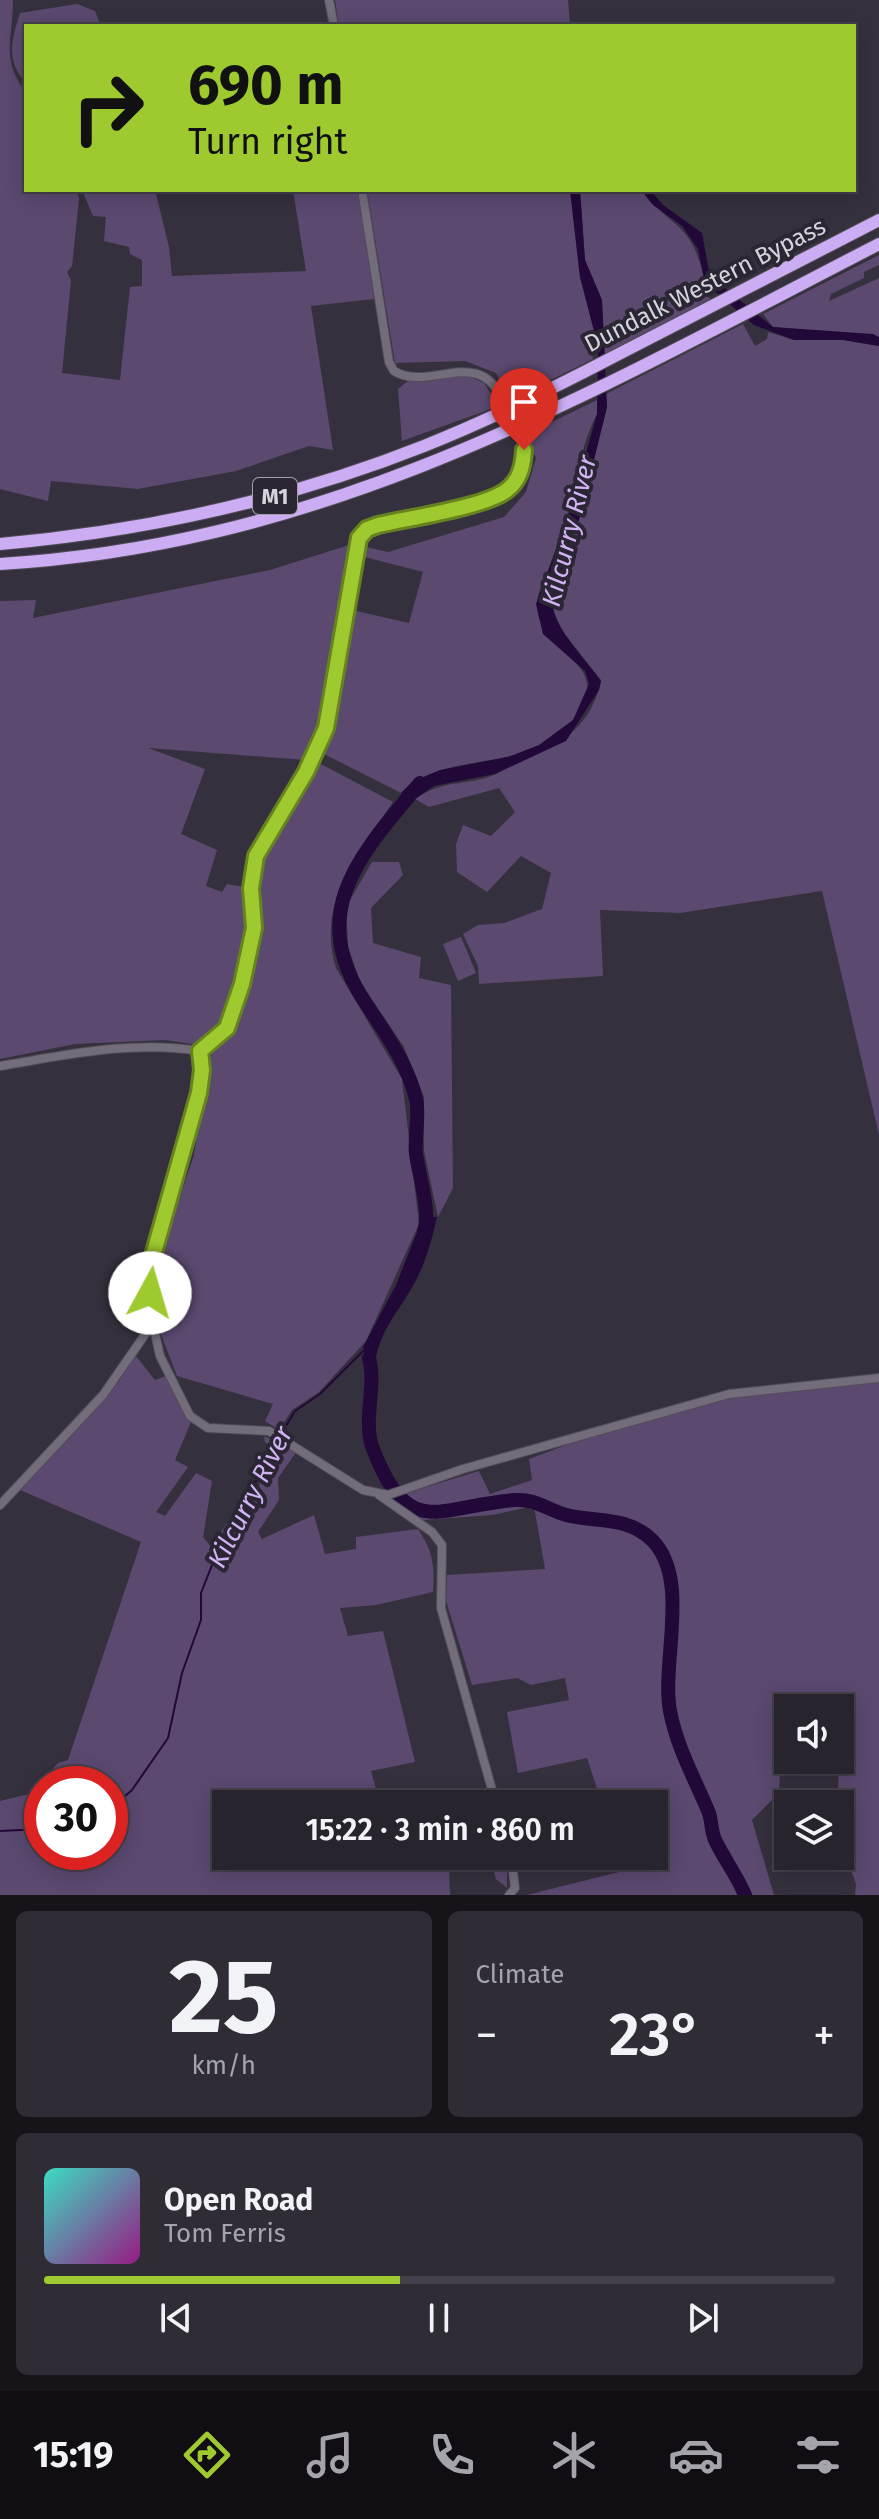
<!DOCTYPE html>
<meta charset="utf-8">
<style>
:root{--surface:#28242e;--page:#302c36;--text:#f1f3f6;--muted:#a5a4aa;--line:#44414a;--accent:#9eca2f}
body{margin:0;font-family:"Fira Sans",sans-serif;background:var(--page);color:var(--text);height:100vh;display:flex;flex-direction:column;font-size:30px;white-space:nowrap}
*{box-sizing:border-box;margin:0}
p{font-size:26px;color:var(--muted)}
.icon{flex:none;width:44px;height:44px;fill:none;stroke:currentColor;stroke-width:2;stroke-linecap:round;stroke-linejoin:round}
.map{position:relative;height:1895px;overflow:hidden}
.panel{display:flex;flex-direction:column;gap:16px;padding:16px;background:#161419;flex:1}
.panel>*{flex:none}
.banner{position:absolute;left:24px;top:24px;width:832px;height:168px;border-radius:0px;box-shadow:0 4px 20px #0003,0 0 0 2px var(--line);background:#9eca2f;color:#111;overflow:hidden}
.fabs{position:absolute;left:774px;top:1694px;display:grid;gap:16px}
.fabs a{display:grid;place-items:center;width:80px;height:80px;border-radius:0px;background:var(--surface);box-shadow:0 4px 20px #0003,0 0 0 2px var(--line);font-size:40px}
.speed{position:absolute;left:24px;top:1766px;display:flex;gap:16px;font-size:40px;font-weight:700;text-align:center}
.speed>*{display:grid;place-content:center;width:104px;height:104px;border-radius:50%;background:var(--surface);box-shadow:0 4px 20px #0003,0 0 0 2px var(--line);line-height:1}
.speed .limit{border:12px solid #d22;background:#fff;color:#111}
.pin{position:absolute;display:grid;place-items:center;width:68px;height:68px;color:#fff;margin:-82px -34px;border-radius:50% 50% 50% 0;rotate:-45deg;box-shadow:0 0 8px #0007}
.pin .icon{rotate:45deg}
.me{position:absolute;width:88px;margin:-44px;rotate:6deg;stroke-linejoin:round;filter:drop-shadow(0 0 6px #0008)}
.turn{display:flex;align-items:center;gap:28px;height:168px;padding:0 32px;font-size:36px}
.turn .icon{width:104px;height:104px;stroke-width:2.5}
.turn b{display:block;font-size:56px;line-height:68px}
.big{font-size:60px;font-weight:600;line-height:1.1}
.panel .widget{flex:1;display:flex;flex-direction:column;justify-content:center;gap:12px;min-width:0;padding:0 28px;border-radius:12px;background:var(--page)}
.panel .dial{align-items:center;gap:0}
.dial b{font-size:104px;line-height:1}
.song{display:flex;align-items:center;gap:24px}
.cover{width:96px;height:96px;border-radius:12px;background:linear-gradient(135deg,hsl(170 70% 55%),hsl(310 70% 35%))}
.played{height:8px;border-radius:4px;background:linear-gradient(90deg,var(--accent) 45%,var(--line) 45%)}
.keys{display:flex;justify-content:space-around;direction:ltr}
.heat{display:flex;justify-content:space-between;align-items:center;font-size:44px;direction:ltr}
.panel .tiles{flex:1;display:grid;gap:16px;grid-template-columns:1fr 1fr}
.widget:last-child{grid-column:span 2}
.trip{position:absolute;left:212px;top:1790px;width:456px;height:80px;border-radius:0px;background:var(--surface);box-shadow:0 4px 20px #0003,0 0 0 2px var(--line);font-weight:600;line-height:80px;text-align:center}
.menu{display:flex;height:128px;justify-content:space-around;align-items:center;background:#100e12;color:var(--muted)}
.menu .icon{width:56px;height:56px}
.menu .selected{color:var(--accent)}
.menu b{font-size:36px;color:var(--text)}
.map>svg:first-child{display:block}
.green{fill:#5b4970;fill-rule:evenodd}
.water{fill:#220838}
.lines{fill:none;stroke-linecap:round;stroke-linejoin:round}
.stream{stroke:#220838;stroke-width:2}
.river{stroke:#220838;stroke-width:14}
.minor-tunnel{stroke:#4d4955;stroke-width:8;stroke-dasharray:8 4;stroke-linecap:butt}
.minor-casing{stroke:#514d58;stroke-width:10}
.highway-casing{stroke:#514d58;stroke-width:14}
.minor{stroke:#726c7b;stroke-width:8}
.highway{stroke:#ccadf3;stroke-width:12}
.route-casing{stroke:#67831f;stroke-width:20}
.route{stroke:#9eca2f;stroke-width:14}
.labels{text-anchor:middle;stroke-width:8;stroke-linejoin:round;paint-order:stroke}
.shield{fill:#2b2633;stroke:#a3a0a9;stroke-width:2}
.shield-label{font-size:22px;font-weight:bold;fill:#d7d4dc}
.street-label{font-size:24px;fill:#d7d4dc;stroke:#2b2633}
.water-label{font-size:26px;font-style:italic;fill:#d0b3f4;stroke:#2b2633}
</style>
<div class="map">
<svg width="879" height="1895" viewBox="0 0 879 1895">
<rect width="100%" height="100%" fill="#35303d"/>
<!-- green -->
<path class="green" d="M 0,0 L 13,0 C 13,39 0,60 26,92 L 26,190 L 77,190 L 79,199 L 72,266 L 67,272 L 71,281 L 62,373 L 120,380 L 130,287 L 142,286 L 142,260 L 130,254 L 129,247 L 104,241 L 106,217 L 93,216 L 82,190 L 155,190 L 169,247 L 172,276 L 306,271 L 293,190 L 358,190 L 374,299 L 311,306 L 333,450 L 309,446 L 236,471 L 138,489 L 51,481 L 48,501 L 0,489 Z
M 335,0 L 568,0 L 570,26 L 339,26 Z
M 77,4 L 95,11 L 101,26 L 26,26 L 26,83 C 5,61 12,39 20,13 Z
M 367,190 L 570,190 L 580,277 L 595,330 L 588,333 L 593,359 L 510,400 L 496,373 L 465,361 L 395,363 Z
M 580,190 L 641,190 C 676,233 692,221 705,283 L 698,291 L 711,299 L 605,354 L 602,300 L 585,260 Z
M 879,255 L 879,265 L 864,272 L 864,278 L 831,294 L 829,301 L 879,278 L 879,337 L 773,327 L 763,314 Z
M 743,324 L 755,346 L 767,339 L 768,332 L 794,340 L 843,340 L 879,346 L 879,1135 L 822,891 L 680,913 L 600,910 L 603,976 L 479,984 L 478,966 L 463,934 L 478,925 L 504,923 L 542,909 L 551,873 L 521,856 L 487,892 L 457,872 L 456,844 L 463,825 L 491,836 L 515,812 L 499,788 L 429,807 L 415,799 C 445,778 467,787 496,774 C 502,771 506,766 512,764 C 554,748 591,731 601,680 L 560,628 L 553,609 L 571,535 L 579,520 L 607,407 L 606,394 Z
M 468,376 L 484,383 L 499,406 L 402,441 L 398,389 L 409,380 Z
M 597,400 L 597,414 C 581,444 577,481 568,513 C 564,531 556,548 550,565 C 546,577 536,593 537,605 C 539,661 620,658 572,721 C 531,775 446,748 401,793 L 324,754 L 333,725 L 352,610 L 409,623 L 423,572 L 361,556 L 362,546 L 388,552 L 504,517 L 526,492 L 536,458 L 525,435 Z
M 349,545 L 319,730 L 306,760 L 148,748 L 205,769 L 181,834 L 217,850 L 206,886 L 222,892 L 227,884 L 244,887 L 245,937 L 220,1025 L 199,1045 L 165,1040 L 75,1044 L 0,1059 L 0,601 L 36,600 L 33,618 L 270,570 Z
M 317,762 L 393,802 C 358,853 316,903 336,968 L 402,1079 L 419,1224 L 366,1341 L 319,1392 L 292,1410 L 279,1430 L 265,1421 L 273,1404 L 177,1376 L 157,1324 L 155,1293 L 161,1252 L 194,1155 L 207,1060 L 232,1030 L 260,940 L 256,880 L 263,851 Z
M 372,862 L 399,862 L 403,875 L 371,908 L 373,943 L 421,957 L 419,978 L 451,985 L 453,1188 L 438,1217 L 424,1151 L 424,1097 L 404,1047 L 360,982 L 348,946 L 346,907 Z
M 461,937 L 476,973 L 458,981 L 443,944 Z
M 135,1355 L 155,1380 L 166,1376 L 185,1416 L 191,1422 L 175,1460 L 188,1467 L 156,1512 L 165,1516 L 196,1473 L 212,1481 L 203,1537 L 211,1547 L 246,1495 L 255,1493 L 276,1452 L 265,1442 L 264,1436 L 297,1451 L 278,1478 L 279,1500 L 258,1532 L 262,1539 L 314,1515 L 325,1554 L 356,1549 L 356,1537 L 418,1529 C 433,1551 435,1566 433,1592 L 376,1605 L 340,1608 L 348,1636 L 383,1631 L 415,1762 L 371,1771 L 380,1804 L 226,1804 L 226,1856 L 507,1856 L 507,1888 L 496,1879 L 489,1856 L 449,1862 L 450,1895 L 0,1895 L 0,1801 L 33,1793 L 58,1763 L 68,1760 L 141,1542 L 20,1490 L 119,1381 ZM 42,1784 L 110,1784 L 110,1852 L 42,1852 Z
M 879,1382 L 879,1895 L 855,1895 L 856,1884 L 845,1854 L 847,1820 L 838,1790 L 839,1764 L 848,1738 L 840,1733 L 840,1708 L 788,1708 L 788,1727 L 782,1732 L 779,1793 L 752,1820 L 774,1895 L 527,1895 L 623,1871 L 619,1856 L 654,1856 L 654,1804 L 602,1804 L 587,1758 L 518,1773 L 507,1712 L 569,1700 L 565,1678 L 531,1685 L 517,1678 L 472,1685 L 446,1601 L 447,1575 L 545,1569 L 534,1506 L 492,1515 L 423,1520 L 390,1498 L 479,1471 L 490,1494 L 532,1480 L 529,1459 L 603,1431 L 724,1399 Z"/>
<!-- water -->
<path class="water" d="M 570,190 L 580,190 L 585,260 L 602,300 L 607,407 L 579,520 C 569,537 567,555 563,574 C 561,582 555,589 553,597 C 547,621 587,661 601,681 L 599,690 L 566,741 L 495,774 L 434,786 L 415,799 L 401,793 L 412,782 L 440,770 L 508,757 L 539,745 L 573,720 L 589,684 L 585,671 L 543,634 L 536,604 L 568,517 L 597,414 L 598,347 L 580,277 Z
M 641,190 L 650,190 L 663,205 L 702,233 L 710,276 L 773,327 L 873,334 L 879,337 L 879,346 L 843,340 L 794,340 L 754,325 L 705,283 L 698,249 L 682,226 L 653,205 Z
M 423,1217 L 437,1217 C 432,1239 426,1262 415,1282 C 399,1313 371,1338 376,1377 L 369,1376 L 363,1347 L 396,1285 Z"/>
<g class="lines">
<!-- stream -->
<path class="stream" d="M 281,1434 L 295,1411 L 320,1394 L 363,1351
M 110,1809 L 132,1790 L 168,1738 L 182,1673 L 201,1620 L 201,1593 L 212,1565 L 278,1439
M 0,1831 L 42,1829"/>
<!-- river -->
<path class="river" d="M 420,783 C 361,854 305,911 365,1002 C 384,1031 408,1064 416,1099 C 420,1116 414,1136 416,1154 C 419,1176 431,1212 424,1232
M 369,1358 C 377,1387 362,1420 373,1449 C 409,1543 441,1505 515,1500 C 534,1499 543,1507 560,1513 C 588,1524 625,1513 652,1540 C 691,1579 661,1662 670,1711 C 677,1748 695,1779 709,1813 C 712,1822 711,1833 716,1842 C 725,1860 737,1876 745,1895"/>
<!-- minor-tunnel -->
<path class="minor-tunnel" d="M 506,408 L 521,440"/>
<!-- minor casing -->
<g class="minor-casing">
<path id="minor" d="M 329,0 L 334,26
M 362,190 L 389,362 L 394,371 C 430,393 479,344 503,401
M 200,1051 L 199,1093 L 149,1270 L 151,1315 L 160,1356 L 190,1416 L 208,1428 L 269,1431 L 363,1490 L 388,1495 L 463,1469 L 729,1394 L 879,1378
M 0,1066 C 67,1055 132,1040 200,1051 L 227,1028 L 242,984 L 254,928 L 251,888 L 256,856 L 306,772 L 326,728 L 359,538 L 367,529 L 378,525 L 494,498 C 516,485 530,466 521,440
M 379,1495 L 432,1532 L 442,1545 L 441,1608 L 496,1804
M 0,1505 L 103,1395 L 153,1323
M 509,1895 L 515,1888 L 511,1856"/>
</g>
<!-- highway casing -->
<g class="highway-casing">
<path id="highway" d="M 0,544 C 145,531 288,500 424,446 C 490,420 552,389 615,356 C 703,310 791,266 879,220
M 0,564 C 333,544 592,392 879,244"/>
</g>
<!-- minor -->
<use href="#minor" class="minor"/>
<!-- highway -->
<use href="#highway" class="highway"/>
</g>
<g class="lines">
<!-- route casing -->
<g class="route-casing">
<path id="route" d="M 150,1293 L 149,1270 L 199,1093 L 202,1070 L 200,1051 L 227,1028 L 242,984 L 254,928 L 251,888 L 256,856 L 306,772 L 326,728 L 359,538 L 367,529 L 378,525 C 408,518 486,507 507,490 C 520,480 523,466 524,450"/>
</g>
<!-- route -->
<use href="#route" class="route"/>
</g>
<g class="labels">
<!-- shield labels -->
<rect class="shield" x="253" y="478" width="44" height="36" rx="6"/>
<g class="shield-label">
<text x="275" y="504">M1</text>
</g>
<!-- street labels -->
<g class="street-label">
<text transform="translate(705 285) rotate(-27)" y="8">Dundalk Western Bypass</text>
</g>
<!-- water labels -->
<g class="water-label">
<text transform="translate(569 531) rotate(-76)" y="9">Kilcurry River</text>
<text transform="translate(250 1497) rotate(-63)" y="9">Kilcurry River</text>
</g>
</g>
</svg>
<div class="fabs">
<a><svg class="icon" aria-label="sound" viewBox="0 0 24 24"><path d="M4 9h4l5-4v14l-5-4H4zM17 9q2 3 0 6"/></svg></a>
<a><svg class="icon" aria-label="layers" viewBox="0 0 24 24"><path d="M12 4l9 5-9 5-9-5zM3 14l9 5 9-5"/></svg></a>
</div>
<div class="speed"><div class="limit">30</div></div>
<div class="pin" style="left:524px;top:450px;background:#d93025"><svg class="icon" aria-label="arrive" viewBox="0 0 24 24"><path d="M6 21V4h12l-3 4 3 4H6"/></svg></div>
<svg class="me" style="left:150px;top:1293px" viewBox="-20 -20 40 40"><circle r="19" fill="#fff"/><path d="M0-13L10 11 0 6-10 11z" fill="#9eca2f"/></svg>
<div class="trip">15:22 · 3 min · 860 m</div>
<div class="banner">
<div class="turn"><svg class="icon" aria-label="right" viewBox="0 0 24 24"><path d="M7 20v-9h11M14 6l5 5-5 5"/></svg><div><b>690 m</b>Turn right</div></div>
</div>
</div>
<section class="panel">
<div class="tiles">
<div class="widget dial"><b>25</b><p>km/h</p></div>
<div class="widget"><p>Climate</p>
<div class="heat"><a>−</a><b class="big">23°</b><a>+</a></div>
</div>
<div class="widget">
<div class="song"><i class="cover"></i><div><b>Open Road</b><p>Tom Ferris</p></div></div>
<div class="played"></div>
<div class="keys"><svg class="icon" aria-label="previous" viewBox="0 0 24 24"><path d="M18 5L8 12l10 7zM5 5v14"/></svg><svg class="icon" aria-label="pause" viewBox="0 0 24 24"><path d="M8 5v14M16 5v14"/></svg><svg class="icon" aria-label="next" viewBox="0 0 24 24"><path d="M6 5l10 7-10 7zM19 5v14"/></svg></div>
</div>
</div>
</section>
<nav class="menu">
<b>15:19</b>
<svg class="icon selected" aria-label="directions" viewBox="0 0 24 24"><path d="M12 3l9 9-9 9-9-9zM9 14v-3h6M13 9l2 2-2 2"/></svg>
<svg class="icon" aria-label="music" viewBox="0 0 24 24"><path d="M9 18V5l10-2v13"/><circle cx="6" cy="18" r="3"/><circle cx="16" cy="16" r="3"/></svg>
<svg class="icon" aria-label="phone" viewBox="0 0 24 24"><path d="M5 4h4l2 5-3 2q2 4 5 5l2-3 5 2v4C11 20 4 13 5 4z"/></svg>
<svg class="icon" aria-label="climate" viewBox="0 0 24 24"><path d="M12 3v18M4 7l16 10M4 17L20 7"/></svg>
<svg class="icon" aria-label="car" viewBox="0 0 24 24"><path d="M5 17H2v-5l4-1 3-4h7l3 4 3 1v5h-3M9 17h6M6 11h13"/><circle cx="7" cy="17" r="2"/><circle cx="17" cy="17" r="2"/></svg>
<svg class="icon" aria-label="filters" viewBox="0 0 24 24"><path d="M4 7h16M4 17h16"/><circle cx="9" cy="7" r="2"/><circle cx="15" cy="17" r="2"/></svg>
</nav>
